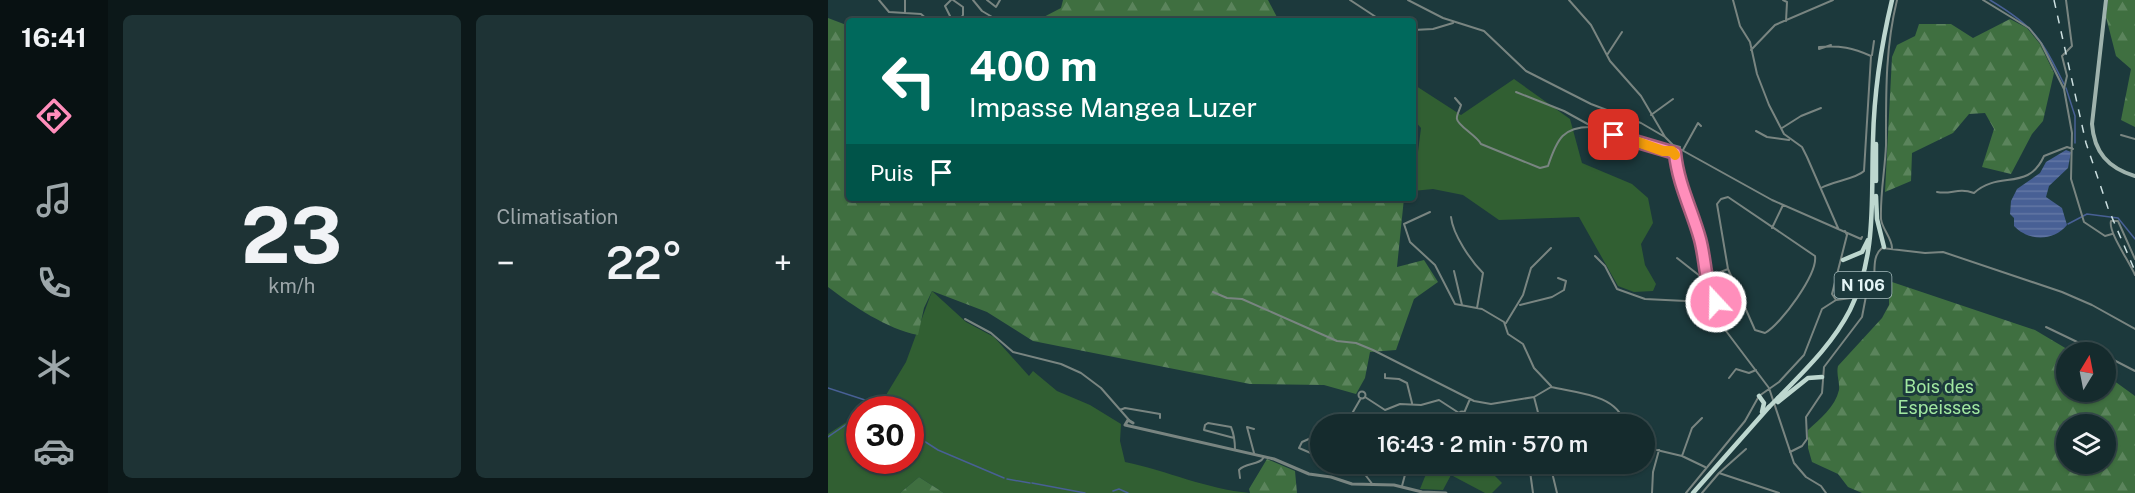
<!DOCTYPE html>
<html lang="fr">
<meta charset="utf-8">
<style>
:root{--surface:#152b2d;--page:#1e3335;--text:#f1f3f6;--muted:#9da7aa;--line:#344749;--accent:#ff8ebb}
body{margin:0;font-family:"Public Sans",sans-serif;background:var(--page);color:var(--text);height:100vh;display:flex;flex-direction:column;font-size:22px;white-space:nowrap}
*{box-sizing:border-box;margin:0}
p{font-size:20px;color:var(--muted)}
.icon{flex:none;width:33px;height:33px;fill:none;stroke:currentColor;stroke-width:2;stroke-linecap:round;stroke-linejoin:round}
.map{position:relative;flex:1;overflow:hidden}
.details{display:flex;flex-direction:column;gap:15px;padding:15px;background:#0c1819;width:720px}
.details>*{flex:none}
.hud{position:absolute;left:18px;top:18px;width:570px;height:183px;border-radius:6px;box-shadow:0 2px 4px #0004,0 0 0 2px var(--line);background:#00695c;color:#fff;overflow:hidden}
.needle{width:39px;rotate:10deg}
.controls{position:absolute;left:1228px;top:342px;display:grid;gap:12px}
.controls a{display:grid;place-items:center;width:60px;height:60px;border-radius:50%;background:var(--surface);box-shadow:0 2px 4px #0004,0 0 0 2px var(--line);font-size:30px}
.speed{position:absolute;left:18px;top:396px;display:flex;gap:12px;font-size:30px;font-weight:700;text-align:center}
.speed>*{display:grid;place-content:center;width:78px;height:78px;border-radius:50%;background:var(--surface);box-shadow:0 2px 4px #0004,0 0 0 2px var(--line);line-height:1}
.speed .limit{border:9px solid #d22;background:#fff;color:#111}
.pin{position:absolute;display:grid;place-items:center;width:51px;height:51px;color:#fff;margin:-26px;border-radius:12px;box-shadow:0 3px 9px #0006}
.me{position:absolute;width:66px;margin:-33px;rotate:339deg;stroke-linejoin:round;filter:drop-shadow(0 0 4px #0008)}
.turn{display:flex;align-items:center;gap:21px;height:126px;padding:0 24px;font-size:27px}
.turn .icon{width:78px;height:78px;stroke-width:2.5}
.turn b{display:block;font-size:42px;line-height:51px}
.then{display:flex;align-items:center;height:57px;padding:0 24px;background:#0003;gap:12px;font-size:22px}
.big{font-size:45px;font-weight:600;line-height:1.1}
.details .tile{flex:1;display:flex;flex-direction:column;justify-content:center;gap:9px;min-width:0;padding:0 21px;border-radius:9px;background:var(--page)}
.details .dial{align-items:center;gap:0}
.dial b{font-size:78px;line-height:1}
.heat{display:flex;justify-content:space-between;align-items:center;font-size:33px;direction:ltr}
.details .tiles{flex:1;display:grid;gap:15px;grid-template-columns:repeat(2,1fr)}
.trip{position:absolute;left:482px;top:414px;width:345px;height:60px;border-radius:30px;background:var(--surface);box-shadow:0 2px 4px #0004,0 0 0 2px var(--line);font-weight:600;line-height:60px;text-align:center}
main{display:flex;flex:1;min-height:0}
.dock{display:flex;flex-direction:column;width:108px;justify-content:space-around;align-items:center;background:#081112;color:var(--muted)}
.dock .icon{width:42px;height:42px}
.dock .current{color:var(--accent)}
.dock b{font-size:27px;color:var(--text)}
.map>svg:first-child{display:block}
.green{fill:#315f32}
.forest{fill:url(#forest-firs);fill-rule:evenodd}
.water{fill:url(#water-rules)}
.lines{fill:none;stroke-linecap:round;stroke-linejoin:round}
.stream{stroke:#486095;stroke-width:1.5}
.minor{stroke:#798581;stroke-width:2}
.tertiary{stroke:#798581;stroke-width:3}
.secondary{stroke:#9fb3ad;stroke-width:4}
.primary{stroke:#bdd7cf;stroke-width:4.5}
.rail{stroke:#ccdfe0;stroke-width:1.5;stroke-dasharray:8 8;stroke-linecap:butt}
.minor-bridge{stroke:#798581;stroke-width:2}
.primary-bridge{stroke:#bdd7cf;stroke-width:4.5}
.route-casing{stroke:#a65c7a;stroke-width:15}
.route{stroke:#ff8ebb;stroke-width:10}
.slow{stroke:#f59e0b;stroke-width:10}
.labels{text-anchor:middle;stroke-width:6;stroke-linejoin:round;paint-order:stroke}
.shield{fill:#1c393c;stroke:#a8bdbe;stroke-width:1.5}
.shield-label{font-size:16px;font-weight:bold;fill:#e4f5f6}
.park-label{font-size:18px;fill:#a1e8a1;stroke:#1c393c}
</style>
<main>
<nav class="dock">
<b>16:41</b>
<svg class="icon current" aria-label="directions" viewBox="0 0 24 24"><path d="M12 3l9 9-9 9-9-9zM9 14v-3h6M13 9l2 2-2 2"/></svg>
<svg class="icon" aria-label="music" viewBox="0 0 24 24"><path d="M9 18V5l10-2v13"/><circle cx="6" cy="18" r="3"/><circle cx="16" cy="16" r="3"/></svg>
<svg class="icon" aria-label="phone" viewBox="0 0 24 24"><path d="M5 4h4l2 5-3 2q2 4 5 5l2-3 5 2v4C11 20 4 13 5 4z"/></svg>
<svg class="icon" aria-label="climate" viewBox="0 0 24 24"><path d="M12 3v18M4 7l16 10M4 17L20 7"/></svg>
<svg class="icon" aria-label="car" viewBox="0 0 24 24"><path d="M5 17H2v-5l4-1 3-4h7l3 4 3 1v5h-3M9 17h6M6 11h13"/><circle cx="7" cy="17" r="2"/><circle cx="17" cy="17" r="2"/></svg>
</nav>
<section class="details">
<div class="tiles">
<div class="tile dial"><b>23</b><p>km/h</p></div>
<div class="tile"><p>Climatisation</p>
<div class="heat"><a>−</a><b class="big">22°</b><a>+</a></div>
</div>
</div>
</section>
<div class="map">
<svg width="1307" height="493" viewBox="0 0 1307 493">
<defs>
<pattern id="forest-firs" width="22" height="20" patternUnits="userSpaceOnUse" patternTransform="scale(1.5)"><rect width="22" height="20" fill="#3f6f40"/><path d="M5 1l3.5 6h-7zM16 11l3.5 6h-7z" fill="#5b845c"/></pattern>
<pattern id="water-rules" width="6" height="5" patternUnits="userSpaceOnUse" patternTransform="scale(1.5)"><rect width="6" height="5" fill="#486095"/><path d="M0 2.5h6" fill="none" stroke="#6277a4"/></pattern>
</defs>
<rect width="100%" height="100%" fill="#1c393c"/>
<!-- green -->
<path class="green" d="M 686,79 L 742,119 L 754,163 L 804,184 L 820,198 L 825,223 L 813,244 L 817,265 L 828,284 L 825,291 L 806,292 L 790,286 L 751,217 L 671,220 L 635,195 L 605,189 L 585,191 L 593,128 L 585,119 L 585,84 L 633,115 Z
M 104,291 L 138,322 L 166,337 L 201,376 L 205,371 L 229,391 L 262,405 L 293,424 L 292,441 L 297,462 C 340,471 378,489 422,493 L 116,493 L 91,477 L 72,493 L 0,493 L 0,434 L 31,414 L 32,460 L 82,460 L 82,410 L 37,409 L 55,400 L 78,362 Z
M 602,464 L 655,464 L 674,483 L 664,493 L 657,493 L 623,475 L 615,490 L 592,489 Z"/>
<!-- forest -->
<path class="forest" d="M 235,0 L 440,0 L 451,21 L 208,21 L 233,8 Z
M 1280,0 L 1307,0 L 1307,127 L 1293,120 L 1303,69 L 1288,56 L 1278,17 Z
M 0,18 L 21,26 L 21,198 L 576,198 L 569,267 L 596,260 L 610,282 L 586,299 L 568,350 L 542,352 L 537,378 L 528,394 L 496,385 L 422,384 L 205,341 L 159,312 L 104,291 L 96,308 L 90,335 C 59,329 25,306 0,287 Z
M 1182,19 L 1199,28 L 1212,44 L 1226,73 L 1215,121 L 1204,134 L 1183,174 L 1154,167 L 1166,129 L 1157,113 L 1141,114 L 1125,133 L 1084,153 L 1083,181 L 1057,192 L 1064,57 L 1069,45 L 1087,36 L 1091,24 L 1123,24 L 1145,38 Z
M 1061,281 L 1207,330 L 1244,352 L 1239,352 L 1239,392 L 1278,392 L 1278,375 L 1307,396 L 1307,493 L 1034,493 L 1020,487 L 1010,474 L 984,462 L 980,448 L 980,430 C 992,419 1007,407 1011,390 C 1012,383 1008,374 1010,366 L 1054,318 L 1061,305 ZM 1278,424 L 1278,464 L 1239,464 L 1239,424 Z
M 439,459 L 467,471 L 469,493 L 422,493 L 421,489 Z
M 91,477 L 116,493 L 72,493 Z"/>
<!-- water -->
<path class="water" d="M 1238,150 L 1243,152 L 1240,168 L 1221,186 L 1218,197 L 1234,208 L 1239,225 C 1225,242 1200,241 1186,226 L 1186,218 L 1182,214 L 1183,201 L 1189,189 L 1212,173 L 1218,162 Z"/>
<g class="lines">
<!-- stream -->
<path class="stream" d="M 1162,0 C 1207,27 1213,38 1236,84
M 1238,88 L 1247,116 L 1247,143
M 1240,224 L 1259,214 L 1290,218 L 1307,239
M 0,388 L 40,401 L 53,410
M 40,410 L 47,408
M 82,432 L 110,450 L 176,478
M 0,437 L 32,415
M 179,479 L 202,483
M 204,483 L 257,493
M 285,491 L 291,489 L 300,493"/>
<!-- minor -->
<path class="minor" d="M 51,0 L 61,12 L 93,14 L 101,21
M 77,0 L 77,12
M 123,0 L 117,6 L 123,18 L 132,19 L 135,15 L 135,7 L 125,0
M 145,0 L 154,11 L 171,21
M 159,0 L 168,7 L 172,0
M 522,0 L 554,21
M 580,0 L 615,18 L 656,31 L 698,71 L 763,104 L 813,123 L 837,137
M 741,0 L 763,25 L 782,61 L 813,96 L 837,137 L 845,145 L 852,147 L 851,152 L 847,153
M 905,0 L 912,26 L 922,42 L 929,74 L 941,105 L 956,134 L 974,147 L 979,157 L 1010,228
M 955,0 L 959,2 L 958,21
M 1155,0 L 1201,28 L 1213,43 L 1236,89 L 1244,133 L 1243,179 L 1256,222 L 1277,236 L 1284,234
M 147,21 L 148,21
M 585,30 L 605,29 L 625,23
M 923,50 L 947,25 L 1005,0
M 779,55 L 794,32
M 1044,55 L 1046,41
M 1236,89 L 1239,76 L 1234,56 L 1244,46 L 1238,0
M 688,92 L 736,111 L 765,127 L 835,151 L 844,151
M 627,98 L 633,105 C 632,109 628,116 629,119 C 629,125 649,136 653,144 L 712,168 L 720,166 C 729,139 735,126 765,127
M 823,115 L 845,99
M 954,128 L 973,116 L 993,108
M 928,131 L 939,137 L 961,140
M 1293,135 L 1307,139
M 845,145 L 843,149 L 847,153 L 855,195 L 871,236 L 881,290 L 890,307 L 892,323 L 941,388 L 966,463 L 978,477 L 993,486 L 998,493
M 852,149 L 944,200 L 1033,239 L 1034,237
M 855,150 L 870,123 L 873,126
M 993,188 C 1005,181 1028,179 1036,171 L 1043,56 C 1025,48 1012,45 991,47 L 991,49 L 1003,45
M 1109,192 C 1124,195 1129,187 1146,193 C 1171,170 1200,192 1216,156 L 1239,147 L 1245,149
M 900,197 L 987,256 C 990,274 953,324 937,333 L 927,330 L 900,269 L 889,204 L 893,199 Z
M 602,212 L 576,224 L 582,242 L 607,265 L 627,304 L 654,309 L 676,322 L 680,334 L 695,344 L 706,368 L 723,386
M 623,217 C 625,235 643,261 655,273 L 649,308
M 944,228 L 955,205
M 1017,231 L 1019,235 L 1004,294 L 1008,300 L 1023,298
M 1064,248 C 1064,238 1054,229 1053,219 C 1052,194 1057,170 1058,145 C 1058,96 1057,49 1069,0
M 767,256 L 777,266 L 789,289 L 817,299 L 858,301 L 867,309 L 891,319
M 849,258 L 877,280
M 1307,259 L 1290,221 L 1283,221 C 1280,232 1301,261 1307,275
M 626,271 L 634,305
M 878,278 L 900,269
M 385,292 L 399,298 L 414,299 L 509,341 L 528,343 L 545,350 L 646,401 L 663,404 L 706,397 L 723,387 C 748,393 789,394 797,424
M 1038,296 C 1054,286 1039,260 1054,248 L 1097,253 L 1115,252 L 1234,292 L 1264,305 L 1307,329
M 692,305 L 724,297 L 736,290 L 738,281 L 730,278
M 137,319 L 163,333 L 185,352 L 233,364 L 253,373 L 273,388 L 301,420
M 678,323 L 695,295 L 703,268 L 723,248
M 1218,327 L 1270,352
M 1278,356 L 1307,371
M 557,374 L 557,378 L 571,379 L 579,383 L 584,403
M 901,378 L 908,369 L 921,373 L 928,370
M530.5 395a3.5 3.5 0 1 1 7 0a3.5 3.5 0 1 1-7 0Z
M 537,397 L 557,410 L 572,404 L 593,405 L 611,400 L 631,413
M 706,397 L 713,424
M 292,410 L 297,408 L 332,414 L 332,418
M630.5 415a3.5 3.5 0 1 1 7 0a3.5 3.5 0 1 1-7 0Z
M 636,413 L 642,399
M 658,413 L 678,424
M 518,424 L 533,398
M 492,434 L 474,442 L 471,448 L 492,457
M 406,438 L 376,430 L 377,425 L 380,423 L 403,427 C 406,434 407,443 407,450
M 816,447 L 854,456 L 877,467
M 962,452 L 974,446 L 979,439 L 978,417 L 994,393 L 996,367 L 1034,317 L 1038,296
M 426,453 L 419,427 L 426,429
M 854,456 L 864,428 L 874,418
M 529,464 L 545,485
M 701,464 L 705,493
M 722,464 L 729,493
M 570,468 L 578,471 L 574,486
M 674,469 L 678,471 L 683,464
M 579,471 L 586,470 L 587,464
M 891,473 L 951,493
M 412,478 L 411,470 C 418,462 431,466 436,457
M 824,493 L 825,472 L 831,450
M 858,493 L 917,421 L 931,396 L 951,382 L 976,355 L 994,309 L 1008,300
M 874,493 L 891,473 L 918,449"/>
<!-- tertiary -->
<path class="tertiary" d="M 305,423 L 300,420 L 297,425 L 446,459 L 481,474 L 503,477 L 524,484 L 566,485 L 594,492 L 618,493"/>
<!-- secondary -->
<path class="secondary" d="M 1278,0 L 1264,124 C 1266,152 1280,168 1307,176"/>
<!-- primary -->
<path class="primary" d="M 1048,144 L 1048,181
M 1048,196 L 1049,219 L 1056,247
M 1015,260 L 1034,252 L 1040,240
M 931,396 L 936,403 L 934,412
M 950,398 C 976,371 1004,345 1022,310 C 1049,255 1043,199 1045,140 C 1046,93 1053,46 1064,0
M 950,402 L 980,378 L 994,377
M 865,493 L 941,407"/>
<!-- rail -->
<path class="rail" d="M 1226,0 L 1258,143 L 1280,208 L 1307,271"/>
<!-- minor-bridge -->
<path class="minor-bridge" d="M 1023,298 L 1037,296"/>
<!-- primary-bridge -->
<path class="primary-bridge" d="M 941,407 L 950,398"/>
</g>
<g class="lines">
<!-- route casing -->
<g class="route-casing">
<path id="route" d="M 786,135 L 847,153 C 850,184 864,210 872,239 C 878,261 876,282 888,302"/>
</g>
<!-- route -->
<use href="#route" class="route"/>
<!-- slow -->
<path class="slow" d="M 807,141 L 835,151 L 844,151 L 847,155"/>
</g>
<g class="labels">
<!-- shield labels -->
<rect class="shield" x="1006.5" y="272" width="57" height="26" rx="4.5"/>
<g class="shield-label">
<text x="1035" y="291">N 106</text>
</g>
<!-- park labels -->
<g class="park-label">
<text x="1111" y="393">Bois des<tspan x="1111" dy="21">Espeisses</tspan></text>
</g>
</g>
</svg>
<div class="controls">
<a><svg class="needle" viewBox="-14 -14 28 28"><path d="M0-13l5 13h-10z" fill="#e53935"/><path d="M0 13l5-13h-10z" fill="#9da7aa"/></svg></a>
<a><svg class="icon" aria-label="layers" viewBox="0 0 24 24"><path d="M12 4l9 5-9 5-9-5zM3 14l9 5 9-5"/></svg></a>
</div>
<div class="speed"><div class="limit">30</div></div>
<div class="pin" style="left:786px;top:135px;background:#d93025"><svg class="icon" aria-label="arrive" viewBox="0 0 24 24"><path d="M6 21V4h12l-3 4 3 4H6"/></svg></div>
<svg class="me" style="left:888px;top:302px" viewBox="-20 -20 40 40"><circle r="17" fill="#ff8ebb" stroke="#fff" stroke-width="3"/><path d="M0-11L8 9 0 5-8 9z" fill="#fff"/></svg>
<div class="trip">16:43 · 2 min · 570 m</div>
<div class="hud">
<div class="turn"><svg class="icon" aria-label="left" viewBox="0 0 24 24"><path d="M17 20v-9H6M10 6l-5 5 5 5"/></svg><div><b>400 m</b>Impasse Mangea Luzer</div></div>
<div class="then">Puis<svg class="icon" aria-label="arrive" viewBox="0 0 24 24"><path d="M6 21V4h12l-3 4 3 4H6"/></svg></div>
</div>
</div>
</main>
